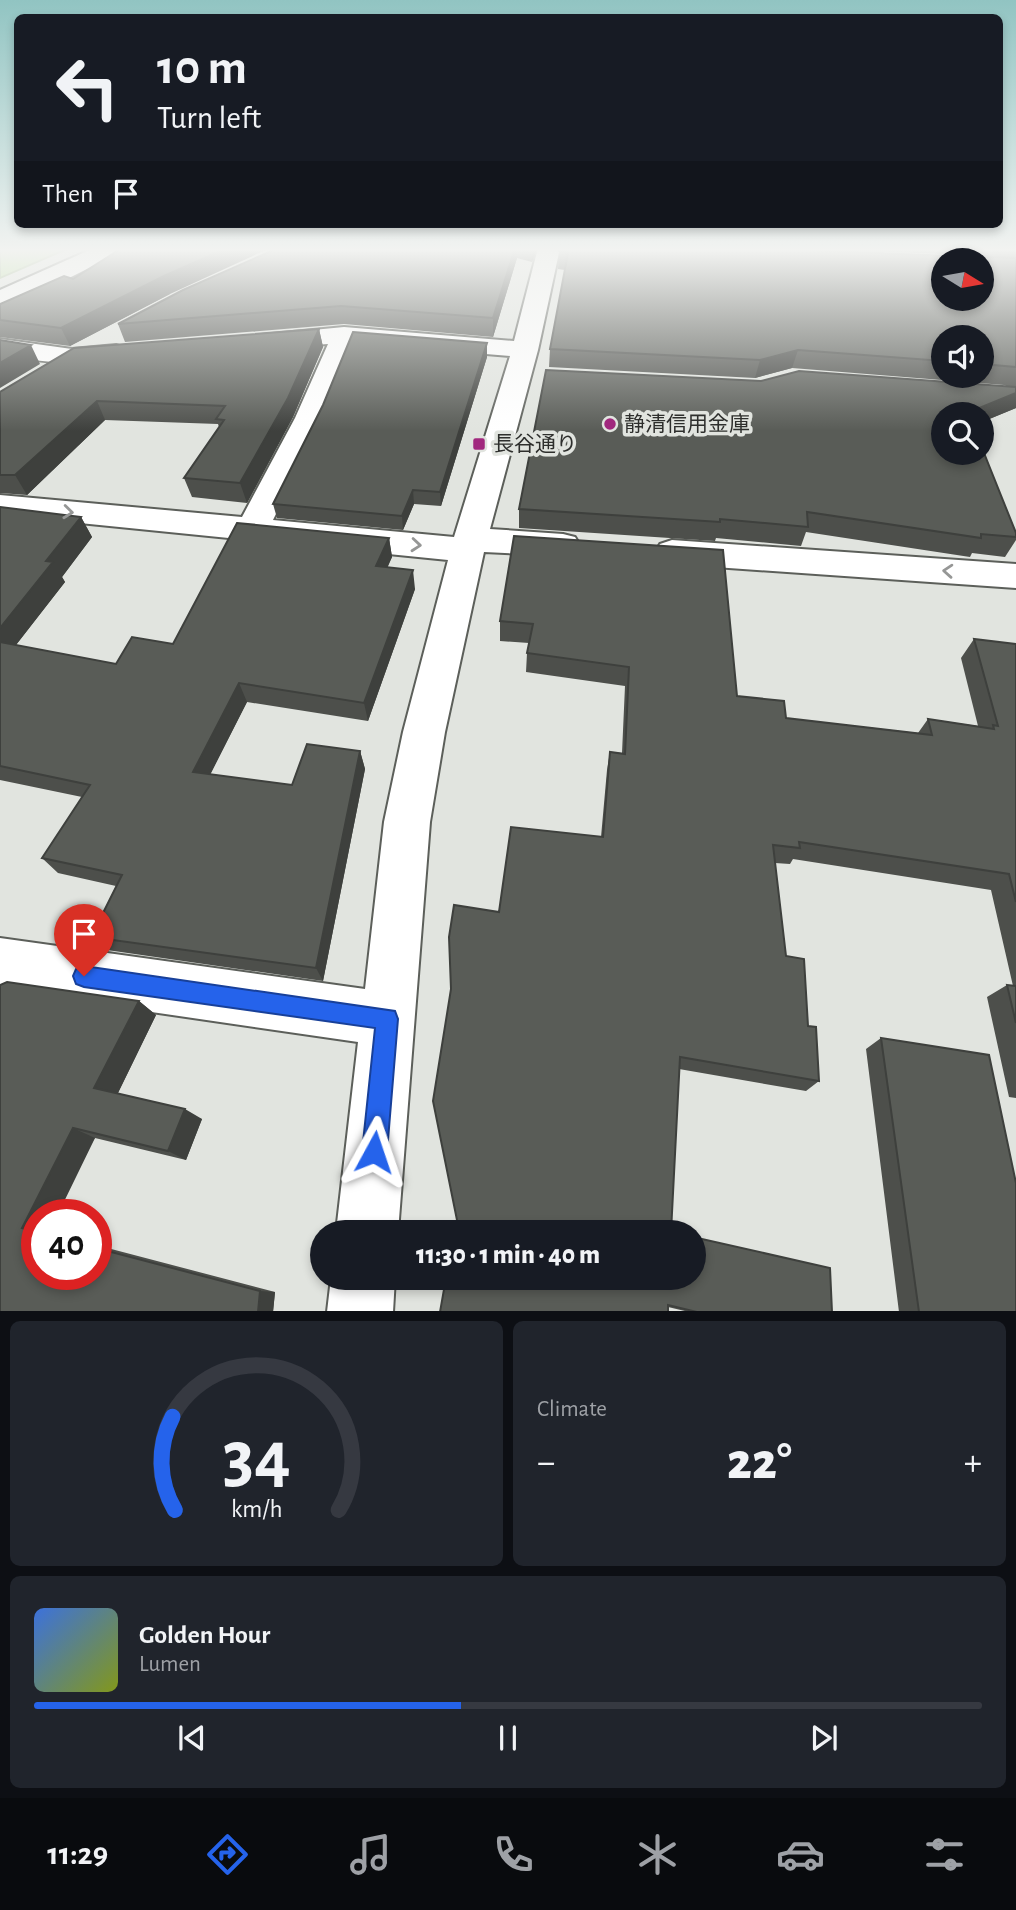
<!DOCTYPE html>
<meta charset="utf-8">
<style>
:root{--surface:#171b24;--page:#20242c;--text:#f1f3f6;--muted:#9ea1a6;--line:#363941;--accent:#2563eb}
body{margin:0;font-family:"Alegreya Sans","Noto Sans JP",sans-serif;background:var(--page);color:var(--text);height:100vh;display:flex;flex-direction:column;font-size:26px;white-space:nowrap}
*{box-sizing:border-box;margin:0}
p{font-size:23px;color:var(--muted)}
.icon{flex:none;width:38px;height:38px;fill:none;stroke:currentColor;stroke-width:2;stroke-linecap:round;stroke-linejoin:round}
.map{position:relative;height:1311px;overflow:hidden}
.details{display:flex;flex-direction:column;gap:10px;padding:10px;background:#0d0f14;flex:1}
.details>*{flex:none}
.guide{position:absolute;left:14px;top:14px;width:989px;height:214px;border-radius:10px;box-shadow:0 4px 10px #0003;background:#171b24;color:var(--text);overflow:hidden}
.needle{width:46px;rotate:101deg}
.buttons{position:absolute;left:931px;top:248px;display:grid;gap:14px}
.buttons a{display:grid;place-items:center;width:63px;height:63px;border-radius:50%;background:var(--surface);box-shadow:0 4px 10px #0003;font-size:35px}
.speed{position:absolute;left:21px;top:1199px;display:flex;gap:14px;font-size:35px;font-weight:700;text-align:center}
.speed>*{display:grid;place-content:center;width:91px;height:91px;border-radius:50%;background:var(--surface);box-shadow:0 4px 10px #0003;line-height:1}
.speed .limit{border:10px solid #d22;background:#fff;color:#111}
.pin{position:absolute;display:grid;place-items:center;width:60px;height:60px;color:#fff;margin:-72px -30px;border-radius:50% 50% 50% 0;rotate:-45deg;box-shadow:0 0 7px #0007}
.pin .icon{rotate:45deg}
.me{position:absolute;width:77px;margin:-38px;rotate:5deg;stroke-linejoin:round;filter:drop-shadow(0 0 5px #0008)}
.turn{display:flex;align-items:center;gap:24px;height:147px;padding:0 28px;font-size:32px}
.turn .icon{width:91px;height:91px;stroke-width:2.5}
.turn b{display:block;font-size:49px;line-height:60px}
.then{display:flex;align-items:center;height:66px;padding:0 28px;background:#0003;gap:14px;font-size:26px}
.big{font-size:52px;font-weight:800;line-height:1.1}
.details .card{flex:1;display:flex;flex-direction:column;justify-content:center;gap:10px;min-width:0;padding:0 24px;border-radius:10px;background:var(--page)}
.details .dial{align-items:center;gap:0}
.dial svg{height:182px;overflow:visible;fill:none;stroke:var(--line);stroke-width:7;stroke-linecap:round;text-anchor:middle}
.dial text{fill:var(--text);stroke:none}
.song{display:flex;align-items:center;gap:21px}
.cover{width:84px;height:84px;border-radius:10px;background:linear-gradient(135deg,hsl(220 70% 55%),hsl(70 70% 35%))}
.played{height:7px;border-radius:4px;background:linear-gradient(90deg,var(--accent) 45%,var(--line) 45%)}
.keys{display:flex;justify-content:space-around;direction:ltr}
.heat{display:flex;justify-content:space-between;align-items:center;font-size:38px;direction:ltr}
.details .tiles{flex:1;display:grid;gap:10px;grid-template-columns:1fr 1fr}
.card:last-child{grid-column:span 2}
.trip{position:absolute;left:310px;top:1220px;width:396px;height:70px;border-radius:35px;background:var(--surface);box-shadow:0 4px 10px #0003;font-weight:800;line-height:70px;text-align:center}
.tabs{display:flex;height:112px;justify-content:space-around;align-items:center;background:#090b0e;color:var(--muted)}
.tabs .icon{width:49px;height:49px}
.tabs .selected{color:var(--accent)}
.tabs b{font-size:32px;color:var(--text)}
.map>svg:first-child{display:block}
.water{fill:#aedc89;stroke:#88a86d;stroke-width:2}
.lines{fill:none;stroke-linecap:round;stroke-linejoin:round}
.minor-casing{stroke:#5c5f5a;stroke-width:4}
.major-casing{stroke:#5c5f5a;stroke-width:4}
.minor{fill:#fff;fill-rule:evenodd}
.major{fill:#fff;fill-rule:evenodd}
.wall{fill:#4d4f4b;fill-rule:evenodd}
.shaded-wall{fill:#3e403d}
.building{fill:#595c57;stroke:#3e403d;stroke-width:2;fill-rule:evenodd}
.oneway{stroke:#969796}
.route{fill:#2563eb;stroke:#184099;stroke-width:2}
.poi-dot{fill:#a1287e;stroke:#e1e4df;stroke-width:2.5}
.labels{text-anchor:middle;stroke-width:7;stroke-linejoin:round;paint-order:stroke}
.far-poi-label{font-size:21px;fill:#2e2f2d;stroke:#e1e4df;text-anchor:start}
</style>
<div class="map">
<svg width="1016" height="1312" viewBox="0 0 1016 1312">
<rect width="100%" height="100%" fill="#e1e4df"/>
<!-- water -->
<path class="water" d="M 0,248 L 69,248 L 0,278 Z"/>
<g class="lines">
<!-- minor casing -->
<g class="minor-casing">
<path id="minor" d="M 538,248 L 560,248 L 538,350 L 490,529 L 563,534 L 575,537 L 580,545 L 575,553 L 563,556 L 484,552 L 445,732 L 430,822 L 398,1232 L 336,1232 L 358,1042 L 0,990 L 0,938 L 365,989 L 384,822 L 403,732 L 448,560 L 0,515 L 0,495 L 242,517 L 295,418 L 328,344 L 270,348 L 261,345 L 257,340 L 261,335 L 344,327 L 514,341 ZM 353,343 L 510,356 L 454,537 L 273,520 L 323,418 Z
M 0,339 L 72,349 L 116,345 L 125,348 L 129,353 L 125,358 C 83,369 42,361 0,355 Z
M 672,540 L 1016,564 L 1016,588 L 672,564 L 660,560 L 655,552 L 660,544 Z
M 331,1278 L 395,1278 L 393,1312 L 327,1312 Z"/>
</g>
<!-- major casing -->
<g class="major-casing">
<path id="major" d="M 94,248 L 122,248 L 119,253 L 65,280 L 0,305 L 0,290 Z"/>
</g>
<!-- minor -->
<use href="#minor" class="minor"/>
<!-- major -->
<use href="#major" class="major"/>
</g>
<!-- wall -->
<path class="wall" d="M 278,248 L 537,248 L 532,262 L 517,258 L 493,337 L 344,324 L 125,342 L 118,324 Z
M 783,248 L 1016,248 L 1016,408 L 982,422 L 982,415 L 943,415 L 1016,533 L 1016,540 L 1005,557 L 972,553 L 970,557 L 806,532 L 801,546 L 716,538 L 715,541 L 519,528 L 519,509 L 761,381 L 1011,388 L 1004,385 L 792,368 L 755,378 L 549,367 L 550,349 L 565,270 L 558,269 L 559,251 L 946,256 L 943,254 ZM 943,338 L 982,338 L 982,376 L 943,376 Z
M 73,279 L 170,294 L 70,346 L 0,337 L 0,304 Z
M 319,329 L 323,347 L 293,417 L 247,503 L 192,497 L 184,478 L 219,427 L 218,424 L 105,420 L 27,495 L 0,493 L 0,392 Z
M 487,343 L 487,357 L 441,506 L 414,504 L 403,530 L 277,518 L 273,504 Z
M 0,507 L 81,517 L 92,537 L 62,577 L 65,582 L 16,645 L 116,664 L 173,644 L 389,538 L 392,557 L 387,567 L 415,589 L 368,721 L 247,702 L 210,774 L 292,785 L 360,751 L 365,769 L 323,981 L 107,950 L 91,937 L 116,886 L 58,873 L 42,858 L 82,797 L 0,780 Z
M 514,536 L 737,696 L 786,718 L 918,733 L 928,719 L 978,726 L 961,658 L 974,639 L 1016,644 L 1016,1098 L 1009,1097 L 987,997 L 1007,985 L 1013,986 L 991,890 L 793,859 L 790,864 L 775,863 L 786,956 L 808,1026 L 819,1081 L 806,1091 L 679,1069 L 457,1220 L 499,912 L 601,837 L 607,770 L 610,752 L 622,753 L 625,686 L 526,672 L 527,653 L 529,643 L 500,641 L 500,621 Z
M 0,985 L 139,1001 L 156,1015 L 118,1093 L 202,1119 L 186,1160 L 95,1138 L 37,1214 L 37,1274 L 96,1274 L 96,1245 L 275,1292 L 273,1312 L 0,1312 Z
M 881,1038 L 1016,1312 L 899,1312 L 866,1049 Z
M 446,1278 L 832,1312 L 689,1312 L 668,1307 Z"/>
<!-- shaded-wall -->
<path class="shaded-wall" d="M 227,248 L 270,248 L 170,294 L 70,346 L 61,328 L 164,276 Z
M 515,248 L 517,248 L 517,258 L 493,337 L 493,318 Z
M 532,248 L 537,248 L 532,262 Z
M 319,329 L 323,347 L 293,417 L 247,503 L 240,483 Z
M 487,343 L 487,357 L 441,506 L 440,492 Z
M 31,345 L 40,364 L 0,388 L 0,363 Z
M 798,350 L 792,368 L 755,378 L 760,360 Z
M 1016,393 L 1016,408 L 982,422 L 982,415 L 966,415 L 967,413 Z
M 97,401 L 105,420 L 27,495 L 15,475 Z
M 413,490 L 414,504 L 403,530 L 402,516 Z
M 81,517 L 92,537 L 62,577 L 65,582 L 5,659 L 0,653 L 0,628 L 46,561 Z
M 389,538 L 392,557 L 380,585 L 376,566 Z
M 413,570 L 415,589 L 368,721 L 364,703 Z
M 239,683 L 247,702 L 203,789 L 193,772 Z
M 360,751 L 365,769 L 323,981 L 316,968 Z
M 139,1001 L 156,1015 L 115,1099 L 94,1088 Z
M 185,1109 L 202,1119 L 186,1160 L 168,1151 Z
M 73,1128 L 95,1138 L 58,1214 L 37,1214 L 37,1231 L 22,1228 Z
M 260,1291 L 275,1292 L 273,1312 L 258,1312 Z"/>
<!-- building -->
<path class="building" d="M 122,248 L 227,248 L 164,276 L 61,328 L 0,320 L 0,304 L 64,276 L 73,279 Z
M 278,248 L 515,248 L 493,318 L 341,306 L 118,324 L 183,290 Z
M 560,248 L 762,248 L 950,256 L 952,248 L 987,248 L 988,257 L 1016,258 L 1016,367 L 982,364 L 982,338 L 943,338 L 943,361 L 798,350 L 760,360 L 550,349 L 568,253 L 559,251 ZM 943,261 L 982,261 L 982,299 L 943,299 Z
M 319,329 L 288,398 L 240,483 L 184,478 L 224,420 L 216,419 L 225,406 L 97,401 L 15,475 L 0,475 L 0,392 L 74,348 Z
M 353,332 L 487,343 L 440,492 L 413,490 L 402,516 L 273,504 L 323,405 Z
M 0,340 L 31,345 L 0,363 Z
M 546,370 L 761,381 L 799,371 L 1016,387 L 1016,393 L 967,413 L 968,415 L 943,415 L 943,453 L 982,453 L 982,448 L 1016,533 L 1016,537 L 981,534 L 981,538 L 807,512 L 808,527 L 720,519 L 720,522 L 519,509 Z
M 0,507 L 81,517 L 46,561 L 53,562 L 0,628 Z
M 237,523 L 389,538 L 376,566 L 413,570 L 364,703 L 239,683 L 193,772 L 292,785 L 307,744 L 360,751 L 316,968 L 91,937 L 122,875 L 42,858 L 90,785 L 0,766 L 0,642 L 116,664 L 132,637 L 173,644 Z
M 514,536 L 723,550 L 737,696 L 784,701 L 786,718 L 932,735 L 928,719 L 994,729 L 993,725 L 998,726 L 974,639 L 1016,644 L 1016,902 L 1009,874 L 799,842 L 800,848 L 773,845 L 786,956 L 804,959 L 808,1026 L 816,1027 L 819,1081 L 680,1057 L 671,1232 L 455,1232 L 457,1220 L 433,1101 L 451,989 L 449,937 L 454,905 L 499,912 L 511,827 L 603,837 L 610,752 L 625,754 L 629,667 L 527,653 L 533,624 L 500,621 Z
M 7,982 L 139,1001 L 94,1088 L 185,1109 L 168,1151 L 73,1128 L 22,1228 L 37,1232 L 37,1274 L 96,1274 L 96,1248 L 260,1291 L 258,1312 L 0,1312 L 0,985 Z
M 1007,985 L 1016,986 L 1016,1023 Z
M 881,1038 L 989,1055 L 1016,1183 L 1016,1312 L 919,1312 Z
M 693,1237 L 830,1268 L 832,1312 L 697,1312 L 668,1305 L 668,1312 L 440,1312 L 446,1278 L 693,1278 Z"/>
<!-- one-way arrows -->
<defs><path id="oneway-chevron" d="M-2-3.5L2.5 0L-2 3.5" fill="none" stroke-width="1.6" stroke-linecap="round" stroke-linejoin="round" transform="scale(1.75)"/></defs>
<g class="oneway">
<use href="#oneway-chevron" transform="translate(68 512) rotate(6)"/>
<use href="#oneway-chevron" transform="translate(416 545) rotate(5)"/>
<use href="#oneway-chevron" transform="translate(948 571) rotate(-176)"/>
</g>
<!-- sky -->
<linearGradient id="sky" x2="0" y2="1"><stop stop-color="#91c4c2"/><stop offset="0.58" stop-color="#f2f3f1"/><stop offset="1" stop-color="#f2f3f1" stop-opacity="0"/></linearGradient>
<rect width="1016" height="431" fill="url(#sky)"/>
<!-- route -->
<path class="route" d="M 84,966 L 395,1011 L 398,1019 L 387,1152 L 383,1161 L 374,1164 L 366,1161 L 362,1152 L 375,1028 L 84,987 L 76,984 L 73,976 L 76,969 Z"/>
<!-- markers -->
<g class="poi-dot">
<circle cx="610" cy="424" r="7"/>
<rect x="472" y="437" width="14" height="14" rx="3.5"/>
</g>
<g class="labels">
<!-- far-poi labels -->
<g class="far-poi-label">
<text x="624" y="431">静清信用金庫</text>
<text x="493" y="451">長谷通り</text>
</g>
</g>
</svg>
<div class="buttons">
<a><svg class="needle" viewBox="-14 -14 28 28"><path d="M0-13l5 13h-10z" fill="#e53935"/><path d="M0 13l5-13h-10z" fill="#9ea1a6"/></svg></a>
<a><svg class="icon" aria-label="sound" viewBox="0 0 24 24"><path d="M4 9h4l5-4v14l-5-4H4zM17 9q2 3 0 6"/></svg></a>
<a><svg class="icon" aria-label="search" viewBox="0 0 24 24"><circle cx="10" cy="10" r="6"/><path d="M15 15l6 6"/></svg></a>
</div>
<div class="speed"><div class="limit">40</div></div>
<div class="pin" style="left:84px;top:976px;background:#d93025"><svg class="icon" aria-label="arrive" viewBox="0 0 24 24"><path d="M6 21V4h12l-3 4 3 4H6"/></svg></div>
<svg class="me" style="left:374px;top:1152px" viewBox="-20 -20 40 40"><path d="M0-17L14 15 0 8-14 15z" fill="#2563eb" stroke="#fff" stroke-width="4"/></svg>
<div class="trip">11:30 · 1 min · 40 m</div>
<div class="guide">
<div class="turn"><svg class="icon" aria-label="left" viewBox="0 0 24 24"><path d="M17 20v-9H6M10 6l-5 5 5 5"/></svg><div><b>10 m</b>Turn left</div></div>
<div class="then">Then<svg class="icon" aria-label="arrive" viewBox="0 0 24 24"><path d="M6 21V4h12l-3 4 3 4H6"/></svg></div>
</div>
</div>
<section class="details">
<div class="tiles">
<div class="card dial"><svg viewBox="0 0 100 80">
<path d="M14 69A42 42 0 1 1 86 69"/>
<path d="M14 69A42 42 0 0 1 13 28" stroke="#2563eb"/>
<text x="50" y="56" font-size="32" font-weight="700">34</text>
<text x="50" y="72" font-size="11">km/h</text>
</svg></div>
<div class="card"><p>Climate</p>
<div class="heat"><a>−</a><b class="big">22°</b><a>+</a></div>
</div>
<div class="card">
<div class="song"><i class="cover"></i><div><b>Golden Hour</b><p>Lumen</p></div></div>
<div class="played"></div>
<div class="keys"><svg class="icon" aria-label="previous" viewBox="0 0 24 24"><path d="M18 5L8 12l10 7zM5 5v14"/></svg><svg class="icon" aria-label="pause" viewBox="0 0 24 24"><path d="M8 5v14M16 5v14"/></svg><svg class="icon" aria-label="next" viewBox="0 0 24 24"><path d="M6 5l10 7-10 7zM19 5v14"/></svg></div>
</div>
</div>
</section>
<nav class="tabs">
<b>11:29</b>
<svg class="icon selected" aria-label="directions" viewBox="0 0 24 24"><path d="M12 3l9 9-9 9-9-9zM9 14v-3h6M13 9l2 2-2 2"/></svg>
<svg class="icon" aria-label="music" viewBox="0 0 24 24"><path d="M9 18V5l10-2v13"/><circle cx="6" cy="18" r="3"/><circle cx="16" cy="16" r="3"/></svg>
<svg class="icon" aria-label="phone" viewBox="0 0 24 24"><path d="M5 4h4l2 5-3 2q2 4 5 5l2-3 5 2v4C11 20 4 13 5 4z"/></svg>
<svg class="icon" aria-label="climate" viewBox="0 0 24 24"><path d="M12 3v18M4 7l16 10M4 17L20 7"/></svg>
<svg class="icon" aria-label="car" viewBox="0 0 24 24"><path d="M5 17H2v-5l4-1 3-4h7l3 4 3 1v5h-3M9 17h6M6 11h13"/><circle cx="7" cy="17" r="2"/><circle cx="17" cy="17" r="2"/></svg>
<svg class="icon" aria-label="filters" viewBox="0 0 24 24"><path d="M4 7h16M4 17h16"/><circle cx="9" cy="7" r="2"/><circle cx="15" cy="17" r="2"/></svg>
</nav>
